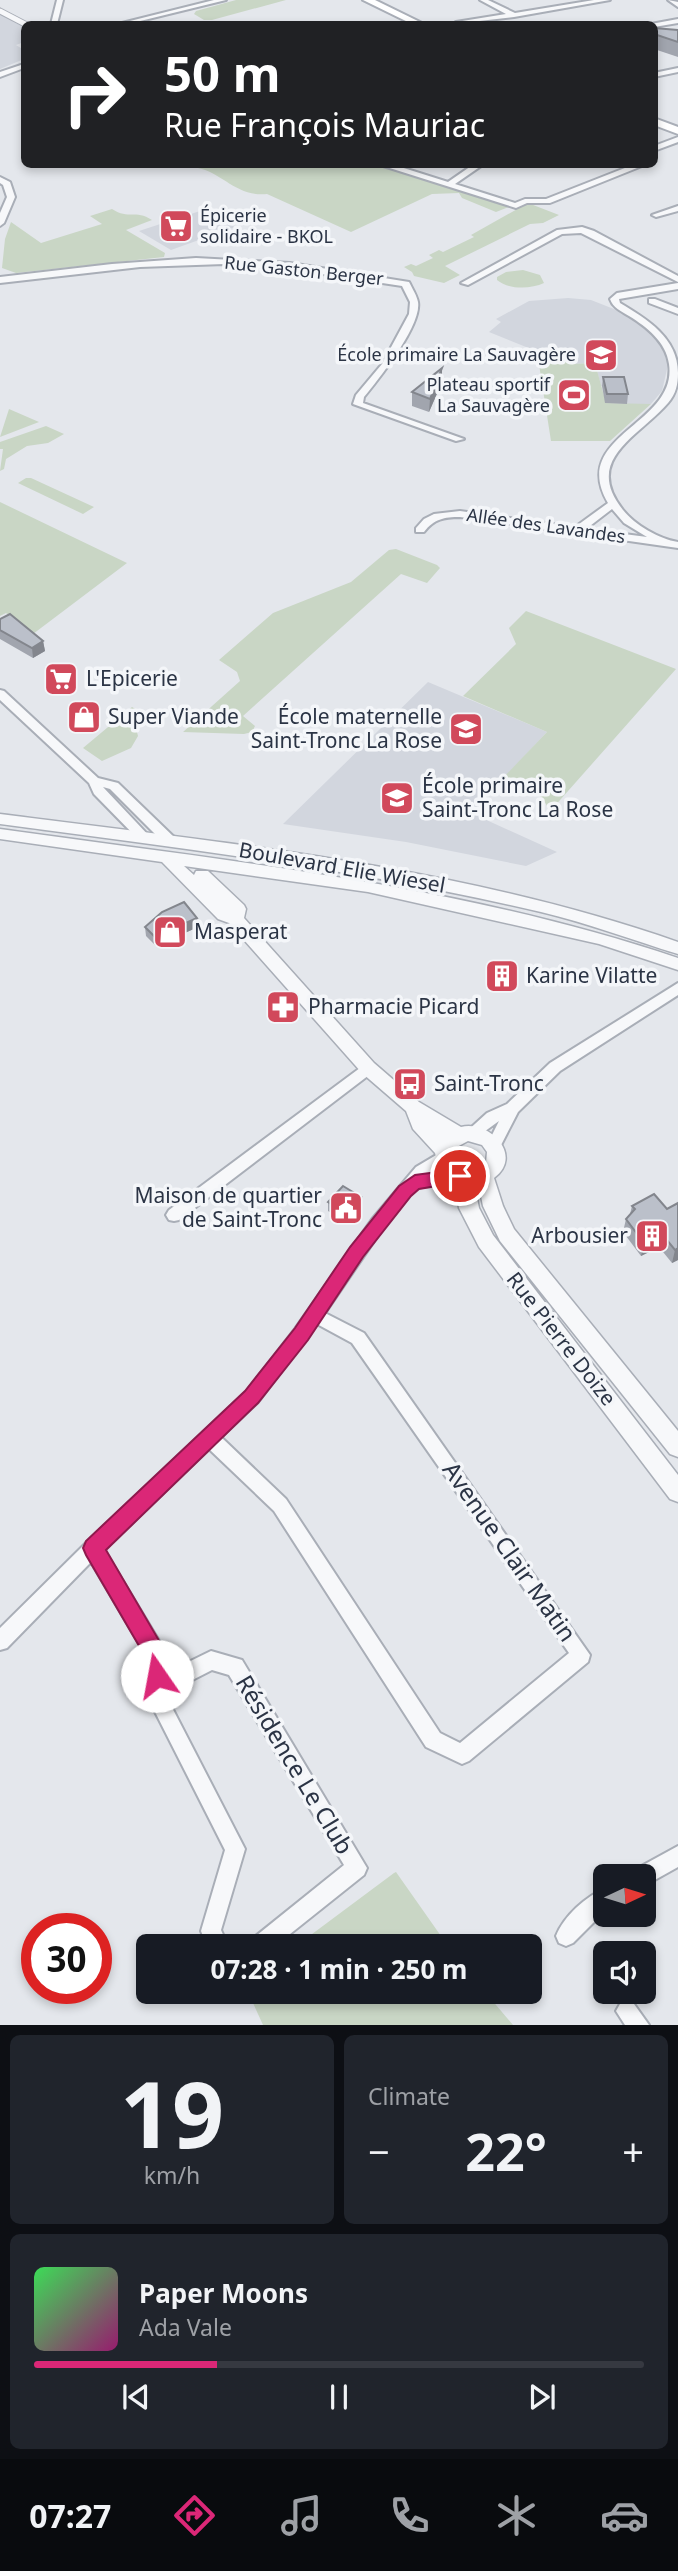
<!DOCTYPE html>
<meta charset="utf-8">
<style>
:root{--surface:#171b24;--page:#20242c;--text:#f1f3f6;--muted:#9ea1a6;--line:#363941;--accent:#db2777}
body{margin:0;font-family:"Noto Sans",sans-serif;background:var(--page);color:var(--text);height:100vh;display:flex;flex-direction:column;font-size:26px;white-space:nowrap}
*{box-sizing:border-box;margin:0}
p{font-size:23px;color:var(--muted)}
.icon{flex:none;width:38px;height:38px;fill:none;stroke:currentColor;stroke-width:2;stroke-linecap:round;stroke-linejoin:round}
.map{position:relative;height:2025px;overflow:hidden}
.side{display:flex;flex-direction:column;gap:10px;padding:10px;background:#0d0f14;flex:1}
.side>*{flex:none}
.guide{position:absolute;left:21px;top:21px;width:637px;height:147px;border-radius:10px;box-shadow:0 4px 10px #0003;background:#202124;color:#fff;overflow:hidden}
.needle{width:46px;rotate:86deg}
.tools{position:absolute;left:593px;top:1864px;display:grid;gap:14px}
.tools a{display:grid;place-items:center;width:63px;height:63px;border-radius:10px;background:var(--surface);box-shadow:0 4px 10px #0003;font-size:35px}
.speed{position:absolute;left:21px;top:1913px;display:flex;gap:14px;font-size:35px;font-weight:700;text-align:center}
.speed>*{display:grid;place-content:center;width:91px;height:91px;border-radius:50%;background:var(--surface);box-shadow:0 4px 10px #0003;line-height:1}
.speed .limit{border:10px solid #d22;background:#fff;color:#111}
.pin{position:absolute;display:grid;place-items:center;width:60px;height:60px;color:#fff;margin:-30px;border:4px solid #fff;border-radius:50%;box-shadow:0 2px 7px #0007}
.me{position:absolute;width:77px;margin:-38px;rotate:348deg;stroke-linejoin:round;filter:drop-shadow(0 0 5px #0008)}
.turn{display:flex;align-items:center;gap:24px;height:147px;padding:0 28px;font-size:32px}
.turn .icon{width:91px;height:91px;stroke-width:2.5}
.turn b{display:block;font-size:49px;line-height:60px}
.big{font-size:52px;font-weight:700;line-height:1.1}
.side .tile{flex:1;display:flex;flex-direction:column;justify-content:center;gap:10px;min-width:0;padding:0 24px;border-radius:10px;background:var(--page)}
.side .dial{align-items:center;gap:0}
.dial b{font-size:91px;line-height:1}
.song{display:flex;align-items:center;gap:21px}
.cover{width:84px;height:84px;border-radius:10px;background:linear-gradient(135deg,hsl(130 70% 55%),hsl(320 70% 35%))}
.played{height:7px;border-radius:4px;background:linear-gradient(90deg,var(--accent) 30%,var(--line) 30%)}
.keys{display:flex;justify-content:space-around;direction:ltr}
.heat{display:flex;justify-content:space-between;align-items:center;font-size:38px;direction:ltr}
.side .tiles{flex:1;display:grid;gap:10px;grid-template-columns:1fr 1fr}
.tile:last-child{grid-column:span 2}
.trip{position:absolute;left:136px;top:1934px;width:406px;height:70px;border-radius:10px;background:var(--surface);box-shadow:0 4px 10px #0003;font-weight:700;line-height:70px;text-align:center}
.menu{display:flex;height:112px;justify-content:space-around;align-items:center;background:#090b0e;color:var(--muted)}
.menu .icon{width:49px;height:49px}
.menu .current{color:var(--accent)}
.menu b{font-size:32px;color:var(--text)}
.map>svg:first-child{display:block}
.built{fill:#d2d6de}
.green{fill:#c9d6c5}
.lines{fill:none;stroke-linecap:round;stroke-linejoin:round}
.pedestrian-casing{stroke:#a9aeb7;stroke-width:7}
.minor-casing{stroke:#a9aeb7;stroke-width:4}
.tertiary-casing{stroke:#a9aeb7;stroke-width:3}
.secondary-casing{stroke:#a9aeb7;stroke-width:4}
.pedestrian{stroke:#f7f8fa;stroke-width:5}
.minor{fill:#f7f8fa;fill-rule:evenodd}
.tertiary{fill:#f7f8fa;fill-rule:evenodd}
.secondary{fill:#fff;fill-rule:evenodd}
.wall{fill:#a1a5ae}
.shaded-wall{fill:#83868d}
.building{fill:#bbc0ca;stroke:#83868d;stroke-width:2}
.route{fill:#db2777;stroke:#8e194d;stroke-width:2}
.labels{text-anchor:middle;stroke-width:7;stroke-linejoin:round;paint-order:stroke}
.far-poi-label{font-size:18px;fill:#2b3445;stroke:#f4f6f9;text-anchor:end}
.far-street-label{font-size:18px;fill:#2b3445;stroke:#f4f6f9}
.poi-label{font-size:21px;fill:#2b3445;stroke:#f4f6f9;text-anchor:start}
.street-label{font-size:21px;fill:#2b3445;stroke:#f4f6f9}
.near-street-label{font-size:24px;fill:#2b3445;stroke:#f4f6f9}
</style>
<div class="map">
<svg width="678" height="2025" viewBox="0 0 678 2025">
<rect width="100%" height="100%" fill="#e4e7ec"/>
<!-- built -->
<path class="built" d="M 0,12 L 24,26 L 24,42 L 16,45 L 24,50 L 24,59 L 0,69 Z
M 200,211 L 235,227 L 171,250 L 139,231 Z
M 568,298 L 591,300 L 619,311 L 636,321 L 655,338 L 664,350 L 668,365 L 662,391 L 651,404 L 627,404 L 623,386 L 601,386 L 595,363 L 569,364 L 567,358 L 538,358 L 536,351 L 489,332 L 501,322 L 496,319 L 529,301 Z
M 428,682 L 547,732 L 471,813 L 557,852 L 526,866 L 406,842 L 283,824 Z"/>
<!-- green -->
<path class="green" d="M 236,0 L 286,0 L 212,20 L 204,20 L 194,14 L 196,11 Z
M 176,165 L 378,165 L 511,206 L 496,212 L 462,198 L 459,193 L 432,194 L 351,232 L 267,194 C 236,197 223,173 198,168 C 189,165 184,170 176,165 Z
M 528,203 L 559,215 L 543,223 L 530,224 L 445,266 L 460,275 L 444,283 L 414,276 L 412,272 L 404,267 L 411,264 L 416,266 L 433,258 L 429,255 L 439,250 L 443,252 L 474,237 L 471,235 Z
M 112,209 C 129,220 135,209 152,220 L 126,230 L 165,253 L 164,257 L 16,273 L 2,268 L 5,239 L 11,222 L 41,243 L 102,224 L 90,216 Z
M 523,270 L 540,275 L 544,283 C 531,289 509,290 497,280 L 497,277 L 506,272 Z
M 538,358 L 567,358 L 569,364 L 595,363 L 606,403 L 651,404 L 610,441 L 551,441 Z
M 9,409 L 39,422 L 0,437 Z
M 46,426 L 64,434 L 48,443 L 27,446 L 6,459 L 4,469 L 0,471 L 3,449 L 0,449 L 0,442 Z
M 26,478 L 31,478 L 94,507 L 83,514 L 18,483 Z
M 0,502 L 127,563 L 33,634 L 6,613 L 0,616 Z
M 396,549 L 437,565 L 440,568 L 427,583 L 401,574 L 243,716 L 255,726 L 252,732 L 244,734 L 183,732 L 240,681 L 237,672 L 219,660 L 273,613 L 351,582 L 389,550 Z
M 526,611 L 676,669 L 553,808 L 547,806 L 542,797 L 499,782 L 547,732 L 463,696 L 516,644 L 509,628 Z
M 132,707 L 139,711 L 135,724 L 138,736 L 131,748 L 102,761 L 83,748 Z
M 396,1872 L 448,1946 L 296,1946 L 394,1873 Z
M 248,1992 L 485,1992 L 513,2025 L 263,2025 Z"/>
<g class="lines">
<!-- pedestrian casing -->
<g class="pedestrian-casing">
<path id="pedestrian" d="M 0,11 L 25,24"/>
</g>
<!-- minor casing -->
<g class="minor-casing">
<path id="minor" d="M 57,0 L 63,0 L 57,24 L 51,24 Z
M 214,0 L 226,0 L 128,24 L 118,24 Z
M 480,0 L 488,0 L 515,13 L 594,0 L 610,0 L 514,17 L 453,24 L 456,22 L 506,14 Z
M 668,0 L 678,2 L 678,7 Z
M 678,19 L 678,23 L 654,27 L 654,24 L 651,24 Z
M 24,64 L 24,68 L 0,77 L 0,72 Z
M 678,68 L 678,72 L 654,77 L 654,73 Z
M 678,137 L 678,142 L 654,151 L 654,146 Z
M 377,164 L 391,164 L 448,182 L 474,164 L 484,164 L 455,184 L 515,203 L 525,199 L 546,199 L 635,164 L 647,164 L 550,203 L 527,203 L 516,208 Z
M 0,177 L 10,182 L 15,197 L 4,223 L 0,226 L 0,213 L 7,197 L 3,185 L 0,183 Z
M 678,206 L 678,211 L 656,217 L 652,215 Z
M 582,227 L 594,231 L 678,276 L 678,282 L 581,233 L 562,234 L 468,285 L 461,283 L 557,230 Z
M 196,258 L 290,263 L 409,282 C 412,288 417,296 418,302 C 422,325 378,380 364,397 L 363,403 L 464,439 L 456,441 L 353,404 L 356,395 L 382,364 L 409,314 L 410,302 L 402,286 L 290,269 L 224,264 L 140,267 L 0,283 L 0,277 L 112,264 Z
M 678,283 L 678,289 L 619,299 L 620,303 C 647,319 678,338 678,373 C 678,384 676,394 668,403 C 640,436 582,459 623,510 C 635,525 659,539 678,542 L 678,548 L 460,517 C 444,517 434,519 424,532 L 416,532 L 416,528 L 424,519 L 434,514 L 460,511 L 575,527 L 608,503 C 568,435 678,425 669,364 C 666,342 647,327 629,316 C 621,311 613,308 610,299 L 617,293 ZM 612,509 L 624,523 L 647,537 L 586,529 Z
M 649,299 L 655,299 L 678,308 L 678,314 L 649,303 Z
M 0,690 L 4,691 L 98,778 L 118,783 L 175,838 L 176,841 L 175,844 L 165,844 L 110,789 L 103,787 L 151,838 L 145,842 L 140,841 L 94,794 L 89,783 L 0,700 Z
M 678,983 L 678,995 L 560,1071 L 518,1112 L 499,1149 L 494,1151 L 489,1149 L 487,1145 L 499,1121 L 477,1137 L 467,1137 L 465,1133 L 487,1113 L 507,1104 L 550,1063 Z
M 368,1062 L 373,1064 L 375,1068 L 373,1072 L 179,1220 L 174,1221 L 169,1220 L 166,1215 L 169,1210 Z
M 443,1151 L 448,1153 L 451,1157 L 448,1161 L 429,1174 L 460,1170 L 465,1172 L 468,1176 L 465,1180 L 416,1188 L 383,1228 L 325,1313 L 364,1333 L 590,1655 L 588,1662 L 469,1761 L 462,1764 L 426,1747 L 274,1511 L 209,1449 L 104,1550 L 167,1654 L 169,1661 L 166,1673 L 211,1651 L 242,1660 L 367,1868 L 364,1875 L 275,1946 L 249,1946 L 252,1939 L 344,1865 L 229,1675 L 212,1670 L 165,1694 L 245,1849 L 221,1930 L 228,1946 L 207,1946 L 201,1931 L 225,1850 L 144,1690 L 150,1662 L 91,1562 L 7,1648 L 0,1650 L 0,1628 L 87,1542 L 246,1392 L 295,1329 L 373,1218 L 416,1167 ZM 317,1324 L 352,1343 L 569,1653 L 460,1743 L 440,1733 L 286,1499 L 221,1437 L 258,1402 Z
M 678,1846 L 678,1867 L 644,1886 L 644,1876 L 633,1876 L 636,1869 Z
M 606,1888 L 606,1910 L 573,1943 L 566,1946 L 559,1943 L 556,1936 C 564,1916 586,1896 606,1888 Z
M 627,2000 L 634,2004 L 649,2025 L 625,2025 L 616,2011 L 620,2004 Z"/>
</g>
<!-- tertiary casing -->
<g class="tertiary-casing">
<path id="tertiary" d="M 0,814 C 227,843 460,866 678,942 L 678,954 C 632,940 588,923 541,912 C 363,870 181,848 0,824 Z
M 0,829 C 228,861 459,884 678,958 L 678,970 L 599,944 L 368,892 L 184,866 L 194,875 L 196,871 L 208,871 L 244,905 L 246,909 L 244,918 L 374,1063 L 419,1102 L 461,1127 C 490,1120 524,1156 494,1178 L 503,1206 L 514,1229 L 678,1431 L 678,1457 L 670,1454 L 500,1241 L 483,1206 L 479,1186 L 474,1184 L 479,1208 L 493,1235 L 678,1475 L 678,1502 L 670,1499 L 479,1247 L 459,1208 L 454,1180 L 444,1175 L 439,1168 L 435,1153 L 413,1129 L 406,1111 L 362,1073 L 229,923 L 218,919 L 162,862 L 0,839 ZM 468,1141 L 482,1145 L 487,1152 L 486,1163 L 477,1168 L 463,1168 L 455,1160 L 455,1148 Z"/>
</g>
<!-- secondary casing -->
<g class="secondary-casing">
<path id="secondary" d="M 363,0 L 375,0 L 424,24 L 412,24 Z
M 654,118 L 678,127 L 678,134 L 654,125 Z"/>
</g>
<!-- pedestrian -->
<use href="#pedestrian" class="pedestrian"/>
<!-- minor -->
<use href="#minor" class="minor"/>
<!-- tertiary -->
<use href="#tertiary" class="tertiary"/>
<!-- secondary -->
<use href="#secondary" class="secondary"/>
</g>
<!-- wall -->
<path class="wall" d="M 654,28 L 678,30 L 678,57 L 654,49 Z
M 603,377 L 628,394 L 627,404 L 605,403 L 602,386 Z
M 442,382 L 429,412 L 412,406 L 412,392 Z
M 0,619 L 43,641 L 45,651 L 33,658 L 0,639 Z
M 197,918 L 198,927 L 156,946 L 146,936 L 145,927 Z
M 361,1197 L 361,1206 L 346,1222 L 328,1211 L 328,1202 Z
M 632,1206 L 667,1209 L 678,1260 L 672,1263 L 659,1247 L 641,1256 L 623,1232 L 626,1219 L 630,1214 Z"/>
<!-- shaded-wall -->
<path class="shaded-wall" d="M 442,368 L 442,382 L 429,412 L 430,399 Z
M 43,641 L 45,651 L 33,658 L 32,648 Z
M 197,918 L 198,927 L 156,946 L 155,937 Z
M 361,1197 L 361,1206 L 346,1222 L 346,1213 Z
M 662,1234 L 659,1247 L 641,1256 L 644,1243 Z
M 678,1248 L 678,1260 L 672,1263 L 675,1250 Z"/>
<!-- building -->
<path class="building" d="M 654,28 L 678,30 L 678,42 L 654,34 Z
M 442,368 L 430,399 L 412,392 Z
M 603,377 L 624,377 L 628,394 L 607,394 Z
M 10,614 L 43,641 L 32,648 L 0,630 L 0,619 Z
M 184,902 L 197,918 L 155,937 L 145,927 L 162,912 Z
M 343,1186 L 361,1197 L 346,1213 L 328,1202 Z
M 654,1194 L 667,1209 L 678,1203 L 678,1248 L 675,1250 L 662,1234 L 644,1243 L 626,1219 L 635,1209 L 632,1206 Z"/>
<!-- route -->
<path class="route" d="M 460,1169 L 466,1171 L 468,1176 L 466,1181 L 419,1189 L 411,1196 L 363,1257 L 308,1340 L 258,1403 L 106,1550 L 171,1661 L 164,1683 L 157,1686 L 149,1683 L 146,1676 L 149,1663 L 86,1555 L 83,1548 L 86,1541 L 245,1391 L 295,1328 L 350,1247 L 399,1186 L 415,1175 Z"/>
<!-- icons -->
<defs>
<g id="supermarket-square" transform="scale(1.75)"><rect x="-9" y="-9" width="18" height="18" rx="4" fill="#d1495b" stroke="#f4f6f9"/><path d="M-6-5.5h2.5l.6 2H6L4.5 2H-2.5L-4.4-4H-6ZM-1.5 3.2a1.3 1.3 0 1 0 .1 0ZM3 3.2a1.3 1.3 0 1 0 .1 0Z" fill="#fff"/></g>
<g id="school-square" transform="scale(1.75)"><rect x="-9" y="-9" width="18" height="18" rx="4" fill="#d1495b" stroke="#f4f6f9"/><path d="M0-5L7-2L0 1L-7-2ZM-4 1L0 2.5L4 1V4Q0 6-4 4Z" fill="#fff"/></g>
<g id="stadium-square" transform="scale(1.75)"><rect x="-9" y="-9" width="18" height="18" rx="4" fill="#d1495b" stroke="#f4f6f9"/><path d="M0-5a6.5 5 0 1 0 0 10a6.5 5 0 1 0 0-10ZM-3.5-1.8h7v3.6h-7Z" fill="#fff"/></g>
<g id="shop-square" transform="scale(1.75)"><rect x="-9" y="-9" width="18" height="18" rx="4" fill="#d1495b" stroke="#f4f6f9"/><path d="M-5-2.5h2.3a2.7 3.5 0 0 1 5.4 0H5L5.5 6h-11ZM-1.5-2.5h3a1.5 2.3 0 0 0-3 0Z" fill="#fff"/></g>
<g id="building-square" transform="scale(1.75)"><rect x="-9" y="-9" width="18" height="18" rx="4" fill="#d1495b" stroke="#f4f6f9"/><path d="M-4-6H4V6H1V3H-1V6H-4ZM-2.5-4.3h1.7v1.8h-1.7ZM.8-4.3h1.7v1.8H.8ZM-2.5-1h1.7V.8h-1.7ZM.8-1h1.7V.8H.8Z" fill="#fff"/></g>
<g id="pharmacy-square" transform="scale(1.75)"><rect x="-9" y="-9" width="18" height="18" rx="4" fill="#d1495b" stroke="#f4f6f9"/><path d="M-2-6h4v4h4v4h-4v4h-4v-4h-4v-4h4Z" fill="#fff"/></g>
<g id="bus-square" transform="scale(1.75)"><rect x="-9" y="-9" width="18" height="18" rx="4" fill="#d1495b" stroke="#f4f6f9"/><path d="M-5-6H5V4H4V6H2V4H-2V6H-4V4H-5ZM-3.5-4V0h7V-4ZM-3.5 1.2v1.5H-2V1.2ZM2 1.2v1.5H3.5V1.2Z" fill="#fff"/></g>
<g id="civic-square" transform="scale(1.75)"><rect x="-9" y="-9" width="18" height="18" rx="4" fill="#d1495b" stroke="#f4f6f9"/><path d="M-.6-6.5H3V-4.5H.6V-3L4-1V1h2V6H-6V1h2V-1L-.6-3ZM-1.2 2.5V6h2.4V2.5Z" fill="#fff"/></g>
</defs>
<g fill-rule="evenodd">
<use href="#supermarket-square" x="176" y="226"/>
<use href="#school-square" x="601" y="355"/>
<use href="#stadium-square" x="574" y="395"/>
<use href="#supermarket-square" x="61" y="679"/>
<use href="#shop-square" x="84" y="717"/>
<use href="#school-square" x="466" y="729"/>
<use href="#school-square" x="397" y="798"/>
<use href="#shop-square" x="170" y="932"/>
<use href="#building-square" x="502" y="976"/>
<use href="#pharmacy-square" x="283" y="1007"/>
<use href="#bus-square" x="410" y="1084"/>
<use href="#civic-square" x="346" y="1208"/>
<use href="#building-square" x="652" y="1236"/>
</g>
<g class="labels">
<!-- far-poi labels -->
<g class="far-poi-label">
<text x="200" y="222" text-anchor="start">Épicerie<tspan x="200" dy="21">solidaire - BKOL</tspan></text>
<text x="576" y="361">École primaire La Sauvagère</text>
<text x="550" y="391">Plateau sportif<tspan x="550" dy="21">La Sauvagère</tspan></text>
</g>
<!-- far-street labels -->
<g class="far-street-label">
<text transform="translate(304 271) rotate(6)" y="6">Rue Gaston Berger</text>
<text transform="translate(546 526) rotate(8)" y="6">Allée des Lavandes</text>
</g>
<!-- poi labels -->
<g class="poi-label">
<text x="86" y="686">L'Epicerie</text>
<text x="108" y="724">Super Viande</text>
<text x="442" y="724" text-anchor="end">École maternelle<tspan x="442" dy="24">Saint-Tronc La Rose</tspan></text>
<text x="422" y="793">École primaire<tspan x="422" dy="24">Saint-Tronc La Rose</tspan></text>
<text x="194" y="939">Masperat</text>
<text x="526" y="983">Karine Vilatte</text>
<text x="308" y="1014">Pharmacie Picard</text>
<text x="434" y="1091">Saint-Tronc</text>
<text x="322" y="1203" text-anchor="end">Maison de quartier<tspan x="322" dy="24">de Saint-Tronc</tspan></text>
<text x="628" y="1243" text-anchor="end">Arbousier</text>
</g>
<!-- street labels -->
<g class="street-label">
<text transform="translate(342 868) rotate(10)" y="7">Boulevard Elie Wiesel</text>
<text transform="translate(561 1339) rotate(52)" y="7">Rue Pierre Doize</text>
</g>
<!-- near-street labels -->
<g class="near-street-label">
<text transform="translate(509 1552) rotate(55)" y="8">Avenue Clair Matin</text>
<text transform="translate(294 1765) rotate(59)" y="8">Résidence Le Club</text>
</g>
</g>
</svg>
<div class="tools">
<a><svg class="needle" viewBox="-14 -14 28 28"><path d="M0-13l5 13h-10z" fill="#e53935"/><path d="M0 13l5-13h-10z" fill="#9ea1a6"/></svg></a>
<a><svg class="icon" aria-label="sound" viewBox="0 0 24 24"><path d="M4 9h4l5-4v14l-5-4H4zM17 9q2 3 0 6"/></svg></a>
</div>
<div class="speed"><div class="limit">30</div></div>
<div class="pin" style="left:460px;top:1176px;background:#d93025"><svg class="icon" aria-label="arrive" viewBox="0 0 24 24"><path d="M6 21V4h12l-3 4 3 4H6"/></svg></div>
<svg class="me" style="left:157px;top:1676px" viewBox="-20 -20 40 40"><circle r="19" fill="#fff"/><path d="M0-13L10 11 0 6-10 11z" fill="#db2777"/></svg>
<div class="trip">07:28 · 1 min · 250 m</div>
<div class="guide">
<div class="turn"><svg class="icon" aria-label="right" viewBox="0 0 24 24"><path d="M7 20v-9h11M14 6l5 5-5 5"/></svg><div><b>50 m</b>Rue François Mauriac</div></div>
</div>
</div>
<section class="side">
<div class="tiles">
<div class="tile dial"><b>19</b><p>km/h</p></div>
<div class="tile"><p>Climate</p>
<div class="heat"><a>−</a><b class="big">22°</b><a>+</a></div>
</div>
<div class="tile">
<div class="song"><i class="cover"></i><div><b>Paper Moons</b><p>Ada Vale</p></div></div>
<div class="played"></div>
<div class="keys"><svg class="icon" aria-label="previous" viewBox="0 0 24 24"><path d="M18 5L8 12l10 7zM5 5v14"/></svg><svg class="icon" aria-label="pause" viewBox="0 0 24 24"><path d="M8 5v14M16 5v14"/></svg><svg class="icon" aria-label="next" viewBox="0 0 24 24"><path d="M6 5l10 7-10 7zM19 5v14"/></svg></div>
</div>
</div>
</section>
<nav class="menu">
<b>07:27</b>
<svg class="icon current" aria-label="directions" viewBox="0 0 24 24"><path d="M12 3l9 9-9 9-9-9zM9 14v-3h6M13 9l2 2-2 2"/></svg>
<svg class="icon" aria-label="music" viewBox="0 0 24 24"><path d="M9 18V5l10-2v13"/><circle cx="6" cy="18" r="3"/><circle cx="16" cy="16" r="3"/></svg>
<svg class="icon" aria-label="phone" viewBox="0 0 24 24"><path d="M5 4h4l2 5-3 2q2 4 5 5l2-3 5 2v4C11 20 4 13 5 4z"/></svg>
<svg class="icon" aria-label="climate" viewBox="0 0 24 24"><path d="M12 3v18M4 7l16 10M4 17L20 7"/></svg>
<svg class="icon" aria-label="car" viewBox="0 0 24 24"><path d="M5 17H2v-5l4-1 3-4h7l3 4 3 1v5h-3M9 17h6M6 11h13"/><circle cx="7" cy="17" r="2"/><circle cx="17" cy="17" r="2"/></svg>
</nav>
